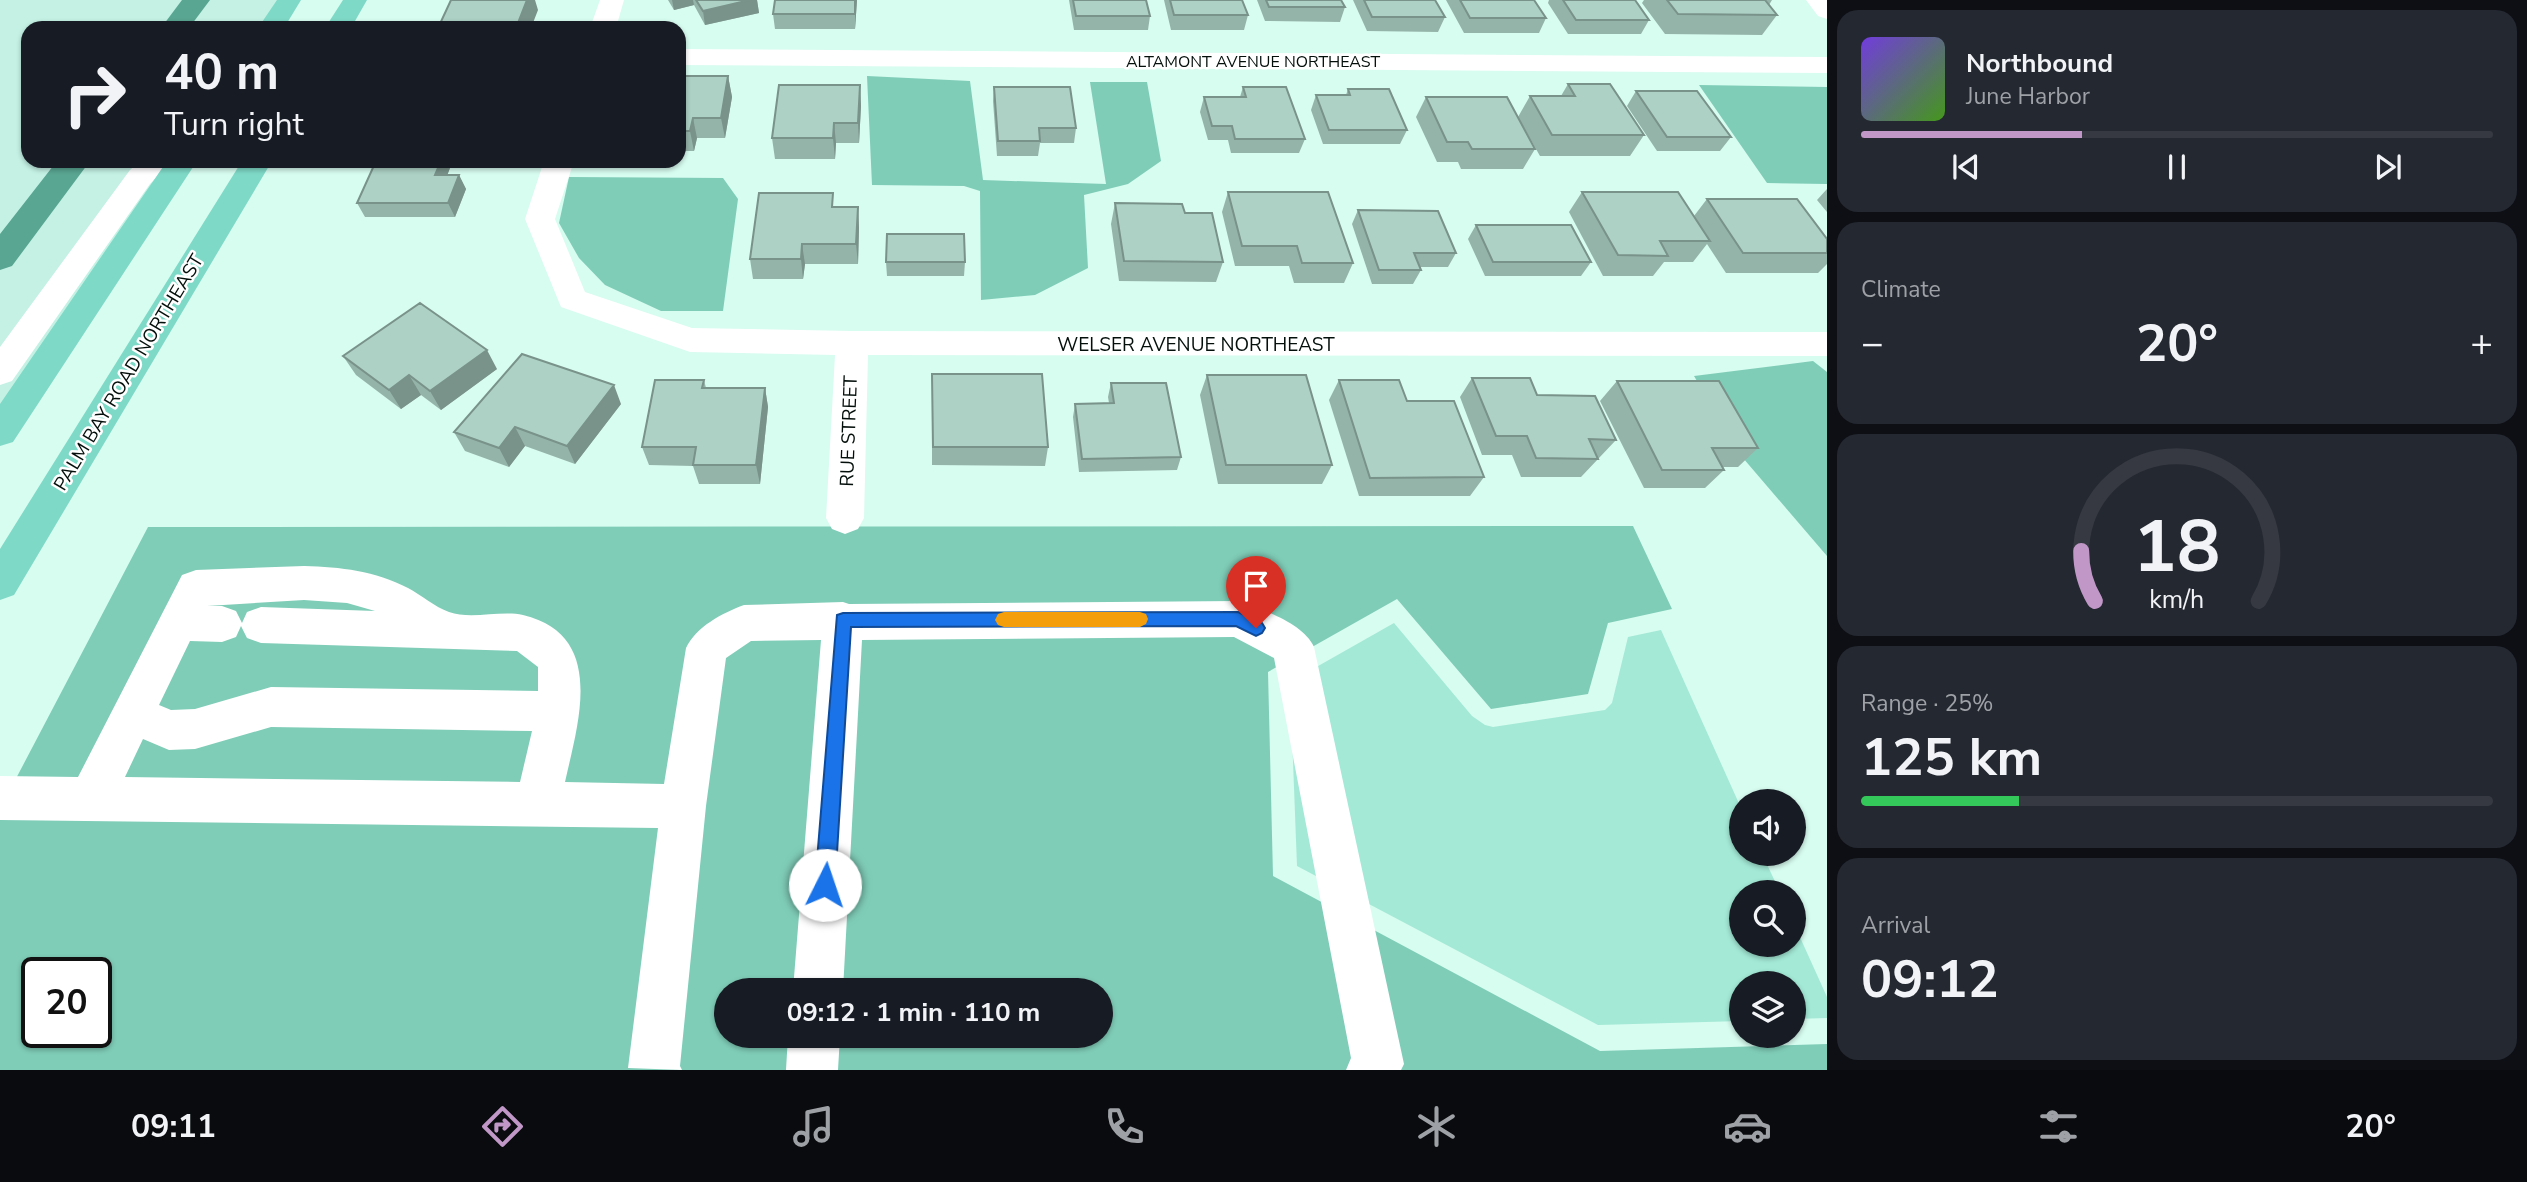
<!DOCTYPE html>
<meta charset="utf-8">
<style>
:root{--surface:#171b24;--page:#242831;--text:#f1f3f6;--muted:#9ea1a6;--line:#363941;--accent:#c197c8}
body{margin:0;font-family:"Nunito Sans",sans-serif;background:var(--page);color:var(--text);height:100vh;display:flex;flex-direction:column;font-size:26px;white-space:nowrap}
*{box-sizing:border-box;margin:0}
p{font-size:23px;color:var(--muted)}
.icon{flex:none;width:38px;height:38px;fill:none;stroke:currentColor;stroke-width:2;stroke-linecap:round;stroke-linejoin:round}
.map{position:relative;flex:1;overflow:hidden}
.panel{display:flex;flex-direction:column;gap:10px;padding:10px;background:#0d0f14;width:700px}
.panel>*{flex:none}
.hud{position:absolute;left:21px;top:21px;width:665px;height:147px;border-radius:21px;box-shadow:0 2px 5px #0004;background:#171b24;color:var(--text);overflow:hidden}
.buttons{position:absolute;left:1729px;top:789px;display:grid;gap:14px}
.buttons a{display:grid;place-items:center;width:77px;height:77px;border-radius:50%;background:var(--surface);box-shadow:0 2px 5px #0004;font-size:35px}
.speed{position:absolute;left:21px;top:957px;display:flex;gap:14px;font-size:35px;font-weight:700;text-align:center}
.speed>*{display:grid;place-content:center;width:91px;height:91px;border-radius:50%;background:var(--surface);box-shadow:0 2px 5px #0004;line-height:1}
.speed .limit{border:4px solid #111;border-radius:10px;background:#fff;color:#111}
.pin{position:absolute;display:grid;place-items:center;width:60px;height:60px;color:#fff;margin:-72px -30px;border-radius:50% 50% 50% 0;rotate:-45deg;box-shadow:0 0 7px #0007}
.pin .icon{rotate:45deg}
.me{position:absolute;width:77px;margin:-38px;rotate:4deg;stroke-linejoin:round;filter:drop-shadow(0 0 5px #0008)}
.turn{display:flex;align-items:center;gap:24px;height:147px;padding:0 28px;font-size:32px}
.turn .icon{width:91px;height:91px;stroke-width:2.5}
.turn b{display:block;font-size:49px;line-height:60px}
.big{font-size:52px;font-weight:700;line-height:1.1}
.panel .widget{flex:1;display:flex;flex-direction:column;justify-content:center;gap:10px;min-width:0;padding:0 24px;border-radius:21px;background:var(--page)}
.panel .dial{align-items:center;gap:0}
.dial svg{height:182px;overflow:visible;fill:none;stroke:var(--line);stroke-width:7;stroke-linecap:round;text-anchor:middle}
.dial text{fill:var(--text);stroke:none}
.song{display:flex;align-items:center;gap:21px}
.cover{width:84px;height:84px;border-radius:10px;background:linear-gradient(135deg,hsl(260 70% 55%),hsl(100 70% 35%))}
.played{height:7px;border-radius:4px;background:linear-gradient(90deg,var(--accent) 35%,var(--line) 35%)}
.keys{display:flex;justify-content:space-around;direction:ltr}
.heat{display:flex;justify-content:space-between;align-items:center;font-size:38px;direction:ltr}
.charge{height:10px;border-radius:5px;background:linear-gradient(90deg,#34c759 25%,var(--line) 0)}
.trip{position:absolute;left:714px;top:978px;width:399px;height:70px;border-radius:35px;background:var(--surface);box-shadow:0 2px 5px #0004;font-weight:700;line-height:70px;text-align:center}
.tab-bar{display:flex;height:112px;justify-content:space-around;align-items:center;background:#090b0e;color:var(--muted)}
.tab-bar .icon{width:49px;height:49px}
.tab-bar .active{color:var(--accent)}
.tab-bar b{font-size:32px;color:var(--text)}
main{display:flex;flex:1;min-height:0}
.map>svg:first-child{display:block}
.built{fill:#c4f1e4}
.green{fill:#a3e9d5}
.forest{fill:#7fcdb7;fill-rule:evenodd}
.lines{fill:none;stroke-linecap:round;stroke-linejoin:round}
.canal{fill:#59a692;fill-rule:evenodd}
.minor{fill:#fff;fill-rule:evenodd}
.major{fill:#7fd9c7;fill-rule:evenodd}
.wall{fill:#95b4a9}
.shaded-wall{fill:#79928a}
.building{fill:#add1c5;stroke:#79928a;stroke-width:2}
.route{fill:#1a73e8;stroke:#114b97;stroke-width:2}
.slow{fill:#f59e0b}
.labels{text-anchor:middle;stroke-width:5;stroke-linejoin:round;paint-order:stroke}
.far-street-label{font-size:16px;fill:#040f0c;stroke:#fff}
.street-label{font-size:19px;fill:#040f0c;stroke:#fff}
</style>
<main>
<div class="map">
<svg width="1827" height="1070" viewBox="0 0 1827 1070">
<rect width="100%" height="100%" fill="#d7fcf0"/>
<!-- built -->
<path class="built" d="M 0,0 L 289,0 L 271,28 L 28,28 L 28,161 L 182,161 L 0,432 Z"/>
<!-- green -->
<path class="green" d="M 1394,623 L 1472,716 L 1485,725 L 1493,727 L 1605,710 L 1612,703 L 1628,637 L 1661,630 L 1741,808 L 1741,854 L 1762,854 L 1780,892 L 1741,892 L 1741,945 L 1794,945 L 1794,924 L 1827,997 L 1827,1018 L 1794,1019 L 1794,984 L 1741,984 L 1741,1021 L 1598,1025 L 1297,866 L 1290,682 Z"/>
<!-- forest -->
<path class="forest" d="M 867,76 L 970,81 L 983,180 L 1106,184 L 1090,82 L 1147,82 L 1161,161 L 1128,184 L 1084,195 L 1088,268 L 1035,295 L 981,300 L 980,191 L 964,186 L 872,185 Z
M 1699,85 L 1827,87 L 1827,184 L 1767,183 Z
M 569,177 L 723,178 L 738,199 L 723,311 L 661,311 L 605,285 L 579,258 L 559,223 Z
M 1813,361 L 1827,372 L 1827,556 L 1743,458 L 1694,376 Z
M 1633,526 L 1672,609 L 1608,623 L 1588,694 L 1491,709 L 1397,599 L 1268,672 L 1273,876 L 1600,1051 L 1827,1044 L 1827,1070 L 0,1070 L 0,809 L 148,527 ZM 37,973 L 96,973 L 96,1032 L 37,1032 ZM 726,990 L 1101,990 L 1101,1036 L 726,1036 Z"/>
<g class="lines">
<!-- canal -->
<path class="canal" d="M 182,0 L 210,0 L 189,28 L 161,28 Z
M 57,161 L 90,161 L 12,266 L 0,270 L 0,234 Z"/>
<!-- minor -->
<path class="minor" d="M 600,0 L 624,0 L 616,28 L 590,28 Z
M 1806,0 L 1827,0 L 1827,19 L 1818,16 Z
M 679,49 L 1827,57 L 1827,73 L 679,65 Z
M 140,161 L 173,161 L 150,184 L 12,381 L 0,385 L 0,347 L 130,170 Z
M 544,161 L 574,161 L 555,219 L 585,292 L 692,328 L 852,331 L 1827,332 L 1827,356 L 868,355 L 864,518 L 858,529 L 845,534 L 832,529 L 826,518 L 835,355 L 690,352 L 561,307 L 525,219 Z
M 304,566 C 341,567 375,571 408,588 C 421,595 435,607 449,612 C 471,620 500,610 523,615 C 607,635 578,723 565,782 L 664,784 L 686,648 C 696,627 722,613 744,605 L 843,602 L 849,604 L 1238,601 C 1263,610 1303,623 1314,647 L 1404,1064 L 1401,1070 L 1346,1070 L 1351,1058 L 1274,658 L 1234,637 L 862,640 L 843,990 L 793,990 L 821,640 L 751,641 L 726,658 L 706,806 L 680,1066 L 682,1070 L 628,1068 L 658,828 L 0,820 L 0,776 L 78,777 L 182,575 L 196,570 ZM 304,600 L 347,603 L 375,611 L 261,607 L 247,612 L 242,623 L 236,611 L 222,606 L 207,606 ZM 241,626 L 247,638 L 261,643 L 517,651 L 538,667 L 538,691 L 271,687 L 195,709 L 171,710 L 159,705 L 190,641 L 222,642 L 236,637 ZM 271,727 L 532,731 L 520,782 L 125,777 L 143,739 L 169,750 L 195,749 Z
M 788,1036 L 840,1036 L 838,1070 L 786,1070 Z"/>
<!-- major -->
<path class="major" d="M 277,0 L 301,0 L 284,28 L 258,28 Z
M 343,0 L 367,0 L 351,28 L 325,28 Z
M 167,161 L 197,161 L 13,442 L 0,446 L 0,404 Z
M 242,161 L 272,161 L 14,595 L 0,600 L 0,549 Z"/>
</g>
<!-- wall -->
<path class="wall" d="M 668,0 L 757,0 L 759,13 L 705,25 L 694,5 L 674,10 Z
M 857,0 L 855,29 L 775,29 L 773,14 Z
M 1069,0 L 1146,0 L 1150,16 L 1148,30 L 1074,30 Z
M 1164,0 L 1242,0 L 1248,15 L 1244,30 L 1171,30 Z
M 1257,0 L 1341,0 L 1345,7 L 1340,22 L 1265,21 Z
M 1353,0 L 1435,0 L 1445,17 L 1438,32 L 1367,31 Z
M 1446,0 L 1534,0 L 1546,18 L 1539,33 L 1464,33 Z
M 1549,0 L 1635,0 L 1649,20 L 1641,34 L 1568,34 L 1548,3 Z
M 1644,0 L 1772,0 L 1769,5 L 1777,15 L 1762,35 L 1665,34 L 1642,3 Z
M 679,76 L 728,76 L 732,97 L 725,138 L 697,138 L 694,151 L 679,151 Z
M 1568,84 L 1644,135 L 1630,156 L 1540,156 L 1518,117 L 1530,96 L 1561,96 Z
M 860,85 L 861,106 L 859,143 L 836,143 L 835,159 L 775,159 L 772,138 Z
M 994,87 L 1076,128 L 1074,143 L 1040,143 L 1038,156 L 997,156 L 993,101 Z
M 1243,87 L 1305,139 L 1299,153 L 1231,153 L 1228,140 L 1208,140 L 1200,112 L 1204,97 L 1240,97 Z
M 1348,89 L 1407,130 L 1400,144 L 1323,144 L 1311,110 L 1316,95 L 1346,95 Z
M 1636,91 L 1731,137 L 1720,151 L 1657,151 L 1627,106 Z
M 1426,97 L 1535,149 L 1523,169 L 1461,169 L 1458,162 L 1437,162 L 1416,117 Z
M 450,168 L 447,175 L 459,175 L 466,189 L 455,217 L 365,217 L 357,203 Z
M 1827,189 L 1827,212 L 1817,200 Z
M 1228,192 L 1353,263 L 1344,283 L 1294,283 L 1289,266 L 1235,266 L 1222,212 Z
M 1582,192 L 1694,216 L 1707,199 L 1827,239 L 1827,264 L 1818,273 L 1726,273 L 1707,244 L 1693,262 L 1664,262 L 1653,276 L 1603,276 L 1569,212 Z
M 1115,203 L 1185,213 L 1223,262 L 1216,282 L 1119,281 L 1111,224 Z
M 834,207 L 858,207 L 859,228 L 858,264 L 805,264 L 803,279 L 753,279 L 750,259 Z
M 1358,210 L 1456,253 L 1448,267 L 1419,267 L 1421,270 L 1413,284 L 1372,284 L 1352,224 Z
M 1476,225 L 1591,262 L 1581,276 L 1485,276 L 1468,239 Z
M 886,262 L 965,262 L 964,276 L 887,276 Z
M 343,356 L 497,369 L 441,410 L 421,395 L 401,409 L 356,375 Z
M 932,374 L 1048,447 L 1045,466 L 932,465 Z
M 1207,375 L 1332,465 L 1322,484 L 1218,484 L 1200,395 Z
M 1472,378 L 1537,395 L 1616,440 L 1581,477 L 1521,477 L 1512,455 L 1482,455 L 1460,397 Z
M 704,380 L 706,388 L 765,388 L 768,407 L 760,484 L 699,484 L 693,466 L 649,465 L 642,447 Z
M 1339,380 L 1407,401 L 1484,477 L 1470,496 L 1359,496 L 1329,400 Z
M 1617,381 L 1758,448 L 1738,467 L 1723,467 L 1724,470 L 1705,488 L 1644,488 L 1600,401 Z
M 1111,383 L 1181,457 L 1177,470 L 1079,472 L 1073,417 L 1075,404 L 1109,403 L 1108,397 Z
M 621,404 L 575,464 L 525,446 L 509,467 L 465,451 L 454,432 Z"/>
<!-- shaded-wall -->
<path class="shaded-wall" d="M 527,0 L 535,0 L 538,10 L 531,28 L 516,28 Z
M 672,0 L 693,0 L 694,5 L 674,10 Z
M 750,0 L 757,0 L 759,13 L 705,25 L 703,11 Z
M 855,0 L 857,0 L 855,29 Z
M 728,76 L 732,97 L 725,138 L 721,118 Z
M 860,85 L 861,106 L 859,143 L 858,123 Z
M 693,118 L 697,138 L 694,151 L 690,131 Z
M 834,123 L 836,143 L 835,159 L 833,138 Z
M 441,161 L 447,161 L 450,168 L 442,189 L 435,175 Z
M 459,175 L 466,189 L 455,217 L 448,203 Z
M 858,207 L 859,228 L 858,264 L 856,244 Z
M 802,244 L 805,264 L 803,279 L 801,259 Z
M 487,350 L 497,369 L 441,410 L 430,391 Z
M 409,375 L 421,395 L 401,409 L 389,390 Z
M 614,385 L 621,404 L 575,464 L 567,446 Z
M 765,388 L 768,407 L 760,484 L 756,465 Z
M 515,427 L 525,446 L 509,467 L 499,448 Z"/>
<!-- building -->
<path class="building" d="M 451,0 L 527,0 L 516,28 L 438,28 Z
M 696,0 L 750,0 L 703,11 Z
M 775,0 L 855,0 L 855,14 L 773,14 Z
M 1073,0 L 1146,0 L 1150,16 L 1076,16 Z
M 1170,0 L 1242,0 L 1248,15 L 1174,15 Z
M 1266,0 L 1341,0 L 1345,7 L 1269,7 Z
M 1364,0 L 1435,0 L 1445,17 L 1372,17 Z
M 1460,0 L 1534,0 L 1546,18 L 1470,18 Z
M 1563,0 L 1635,0 L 1649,20 L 1576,20 Z
M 1667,0 L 1765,0 L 1777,15 L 1678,14 Z
M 679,76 L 728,76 L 721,118 L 693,118 L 690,131 L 679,131 Z
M 1568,84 L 1610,84 L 1644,135 L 1552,135 L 1530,96 L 1575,96 Z
M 779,85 L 860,85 L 858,123 L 834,123 L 833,138 L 772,138 Z
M 994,87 L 1070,87 L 1076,128 L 1039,128 L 1040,141 L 998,141 Z
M 1243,87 L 1286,87 L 1305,139 L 1235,139 L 1232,126 L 1212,126 L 1204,97 L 1246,97 Z
M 1348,89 L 1389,89 L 1407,130 L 1329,130 L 1316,95 L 1350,95 Z
M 1636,91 L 1697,91 L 1731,137 L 1667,137 Z
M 1426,97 L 1507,97 L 1535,149 L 1472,149 L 1468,142 L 1447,142 Z
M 376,161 L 441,161 L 435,175 L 459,175 L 448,203 L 357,203 Z
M 1228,192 L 1328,192 L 1353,263 L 1302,263 L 1297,246 L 1242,246 Z
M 1582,192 L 1678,192 L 1710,241 L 1660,241 L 1668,256 L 1618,255 Z
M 759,193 L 833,193 L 832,207 L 858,207 L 856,244 L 802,244 L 801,259 L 750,259 Z
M 1707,199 L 1797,199 L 1827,239 L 1827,253 L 1743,253 Z
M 1115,203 L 1182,204 L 1185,213 L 1212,213 L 1223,262 L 1124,261 Z
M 1358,210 L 1438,211 L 1456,253 L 1414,253 L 1421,270 L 1379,270 Z
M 1476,225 L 1571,225 L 1591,262 L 1493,262 Z
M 887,234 L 964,234 L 965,262 L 886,262 Z
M 420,303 L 487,350 L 430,391 L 409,375 L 389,390 L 343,356 Z
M 522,354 L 614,385 L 567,446 L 515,427 L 499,448 L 454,432 Z
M 932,374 L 1042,374 L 1048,447 L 933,447 Z
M 1207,375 L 1306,375 L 1332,465 L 1226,465 Z
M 1472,378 L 1530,378 L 1537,395 L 1595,396 L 1616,440 L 1589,439 L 1598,459 L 1536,458 L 1527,436 L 1496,436 Z
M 655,380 L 704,380 L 702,388 L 765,388 L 756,465 L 693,465 L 696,447 L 642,447 Z
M 1339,380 L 1399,380 L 1407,401 L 1454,401 L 1484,477 L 1370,478 Z
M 1617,381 L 1719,381 L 1758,448 L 1712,448 L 1724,470 L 1662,470 Z
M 1111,383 L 1166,383 L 1181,457 L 1082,459 L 1075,404 L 1114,403 Z"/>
<!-- route -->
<path class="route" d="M 1238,612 L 1262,623 L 1265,628 L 1262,633 L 1256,636 L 1236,626 L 851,627 L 835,885 L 832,892 L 825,894 L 818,892 L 815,885 L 837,615 L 843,613 Z"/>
<!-- slow -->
<path class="slow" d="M 1004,612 L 1140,612 L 1146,614 L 1148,619 L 1146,624 L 1140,627 L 1004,627 L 998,625 L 995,620 L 998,614 Z"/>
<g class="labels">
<!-- far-street labels -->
<g class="far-street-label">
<text x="1253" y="67">ALTAMONT AVENUE NORTHEAST</text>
</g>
<!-- street labels -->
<g class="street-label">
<text x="1196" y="351">WELSER AVENUE NORTHEAST</text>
<text transform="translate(128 372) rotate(-59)" y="7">PALM BAY ROAD NORTHEAST</text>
<text transform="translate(848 431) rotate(-88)" y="7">RUE STREET</text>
</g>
</g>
</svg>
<div class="buttons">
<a><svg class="icon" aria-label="sound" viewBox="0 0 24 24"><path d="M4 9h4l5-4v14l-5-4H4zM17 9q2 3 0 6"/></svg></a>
<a><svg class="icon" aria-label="search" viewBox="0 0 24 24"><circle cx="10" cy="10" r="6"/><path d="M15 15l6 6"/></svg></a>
<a><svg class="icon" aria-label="layers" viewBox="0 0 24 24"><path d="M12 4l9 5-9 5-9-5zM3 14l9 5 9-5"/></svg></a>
</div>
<div class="speed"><div class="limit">20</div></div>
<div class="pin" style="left:1256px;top:628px;background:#d93025"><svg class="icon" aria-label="arrive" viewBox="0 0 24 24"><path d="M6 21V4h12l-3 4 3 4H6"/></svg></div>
<svg class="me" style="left:825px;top:885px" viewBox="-20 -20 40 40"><circle r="19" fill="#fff"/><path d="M0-13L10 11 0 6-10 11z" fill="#1a73e8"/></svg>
<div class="trip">09:12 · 1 min · 110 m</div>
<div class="hud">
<div class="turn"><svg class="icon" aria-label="right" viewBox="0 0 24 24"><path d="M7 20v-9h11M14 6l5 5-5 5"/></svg><div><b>40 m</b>Turn right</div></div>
</div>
</div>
<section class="panel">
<div class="widget">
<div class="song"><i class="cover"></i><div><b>Northbound</b><p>June Harbor</p></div></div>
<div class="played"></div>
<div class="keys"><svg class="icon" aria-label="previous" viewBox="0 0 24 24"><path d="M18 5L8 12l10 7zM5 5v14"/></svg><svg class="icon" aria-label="pause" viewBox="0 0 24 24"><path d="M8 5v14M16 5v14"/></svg><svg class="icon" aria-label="next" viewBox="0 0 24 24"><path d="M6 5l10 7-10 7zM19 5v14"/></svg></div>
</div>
<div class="widget"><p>Climate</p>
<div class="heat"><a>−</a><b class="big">20°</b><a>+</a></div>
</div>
<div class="widget dial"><svg viewBox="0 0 100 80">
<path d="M14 69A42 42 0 1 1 86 69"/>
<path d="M14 69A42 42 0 0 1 8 47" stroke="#c197c8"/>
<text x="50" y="56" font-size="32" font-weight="700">18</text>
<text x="50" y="72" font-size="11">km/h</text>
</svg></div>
<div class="widget"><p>Range · 25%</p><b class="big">125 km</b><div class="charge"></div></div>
<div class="widget"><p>Arrival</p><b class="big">09:12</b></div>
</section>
</main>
<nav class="tab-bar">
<b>09:11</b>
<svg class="icon active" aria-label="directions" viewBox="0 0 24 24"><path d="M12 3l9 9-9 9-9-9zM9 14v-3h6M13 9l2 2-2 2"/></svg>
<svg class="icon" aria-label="music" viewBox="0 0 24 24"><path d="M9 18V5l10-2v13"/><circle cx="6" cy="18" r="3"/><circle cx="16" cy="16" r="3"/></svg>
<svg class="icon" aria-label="phone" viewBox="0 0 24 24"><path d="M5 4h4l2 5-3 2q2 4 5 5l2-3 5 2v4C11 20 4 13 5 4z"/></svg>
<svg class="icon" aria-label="climate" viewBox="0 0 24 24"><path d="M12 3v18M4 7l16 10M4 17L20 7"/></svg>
<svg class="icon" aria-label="car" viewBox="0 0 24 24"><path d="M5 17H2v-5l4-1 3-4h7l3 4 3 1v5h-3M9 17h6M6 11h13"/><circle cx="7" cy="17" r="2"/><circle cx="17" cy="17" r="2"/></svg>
<svg class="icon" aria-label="filters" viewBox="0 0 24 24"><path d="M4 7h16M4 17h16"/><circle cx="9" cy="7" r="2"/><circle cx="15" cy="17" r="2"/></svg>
<b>20°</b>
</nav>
